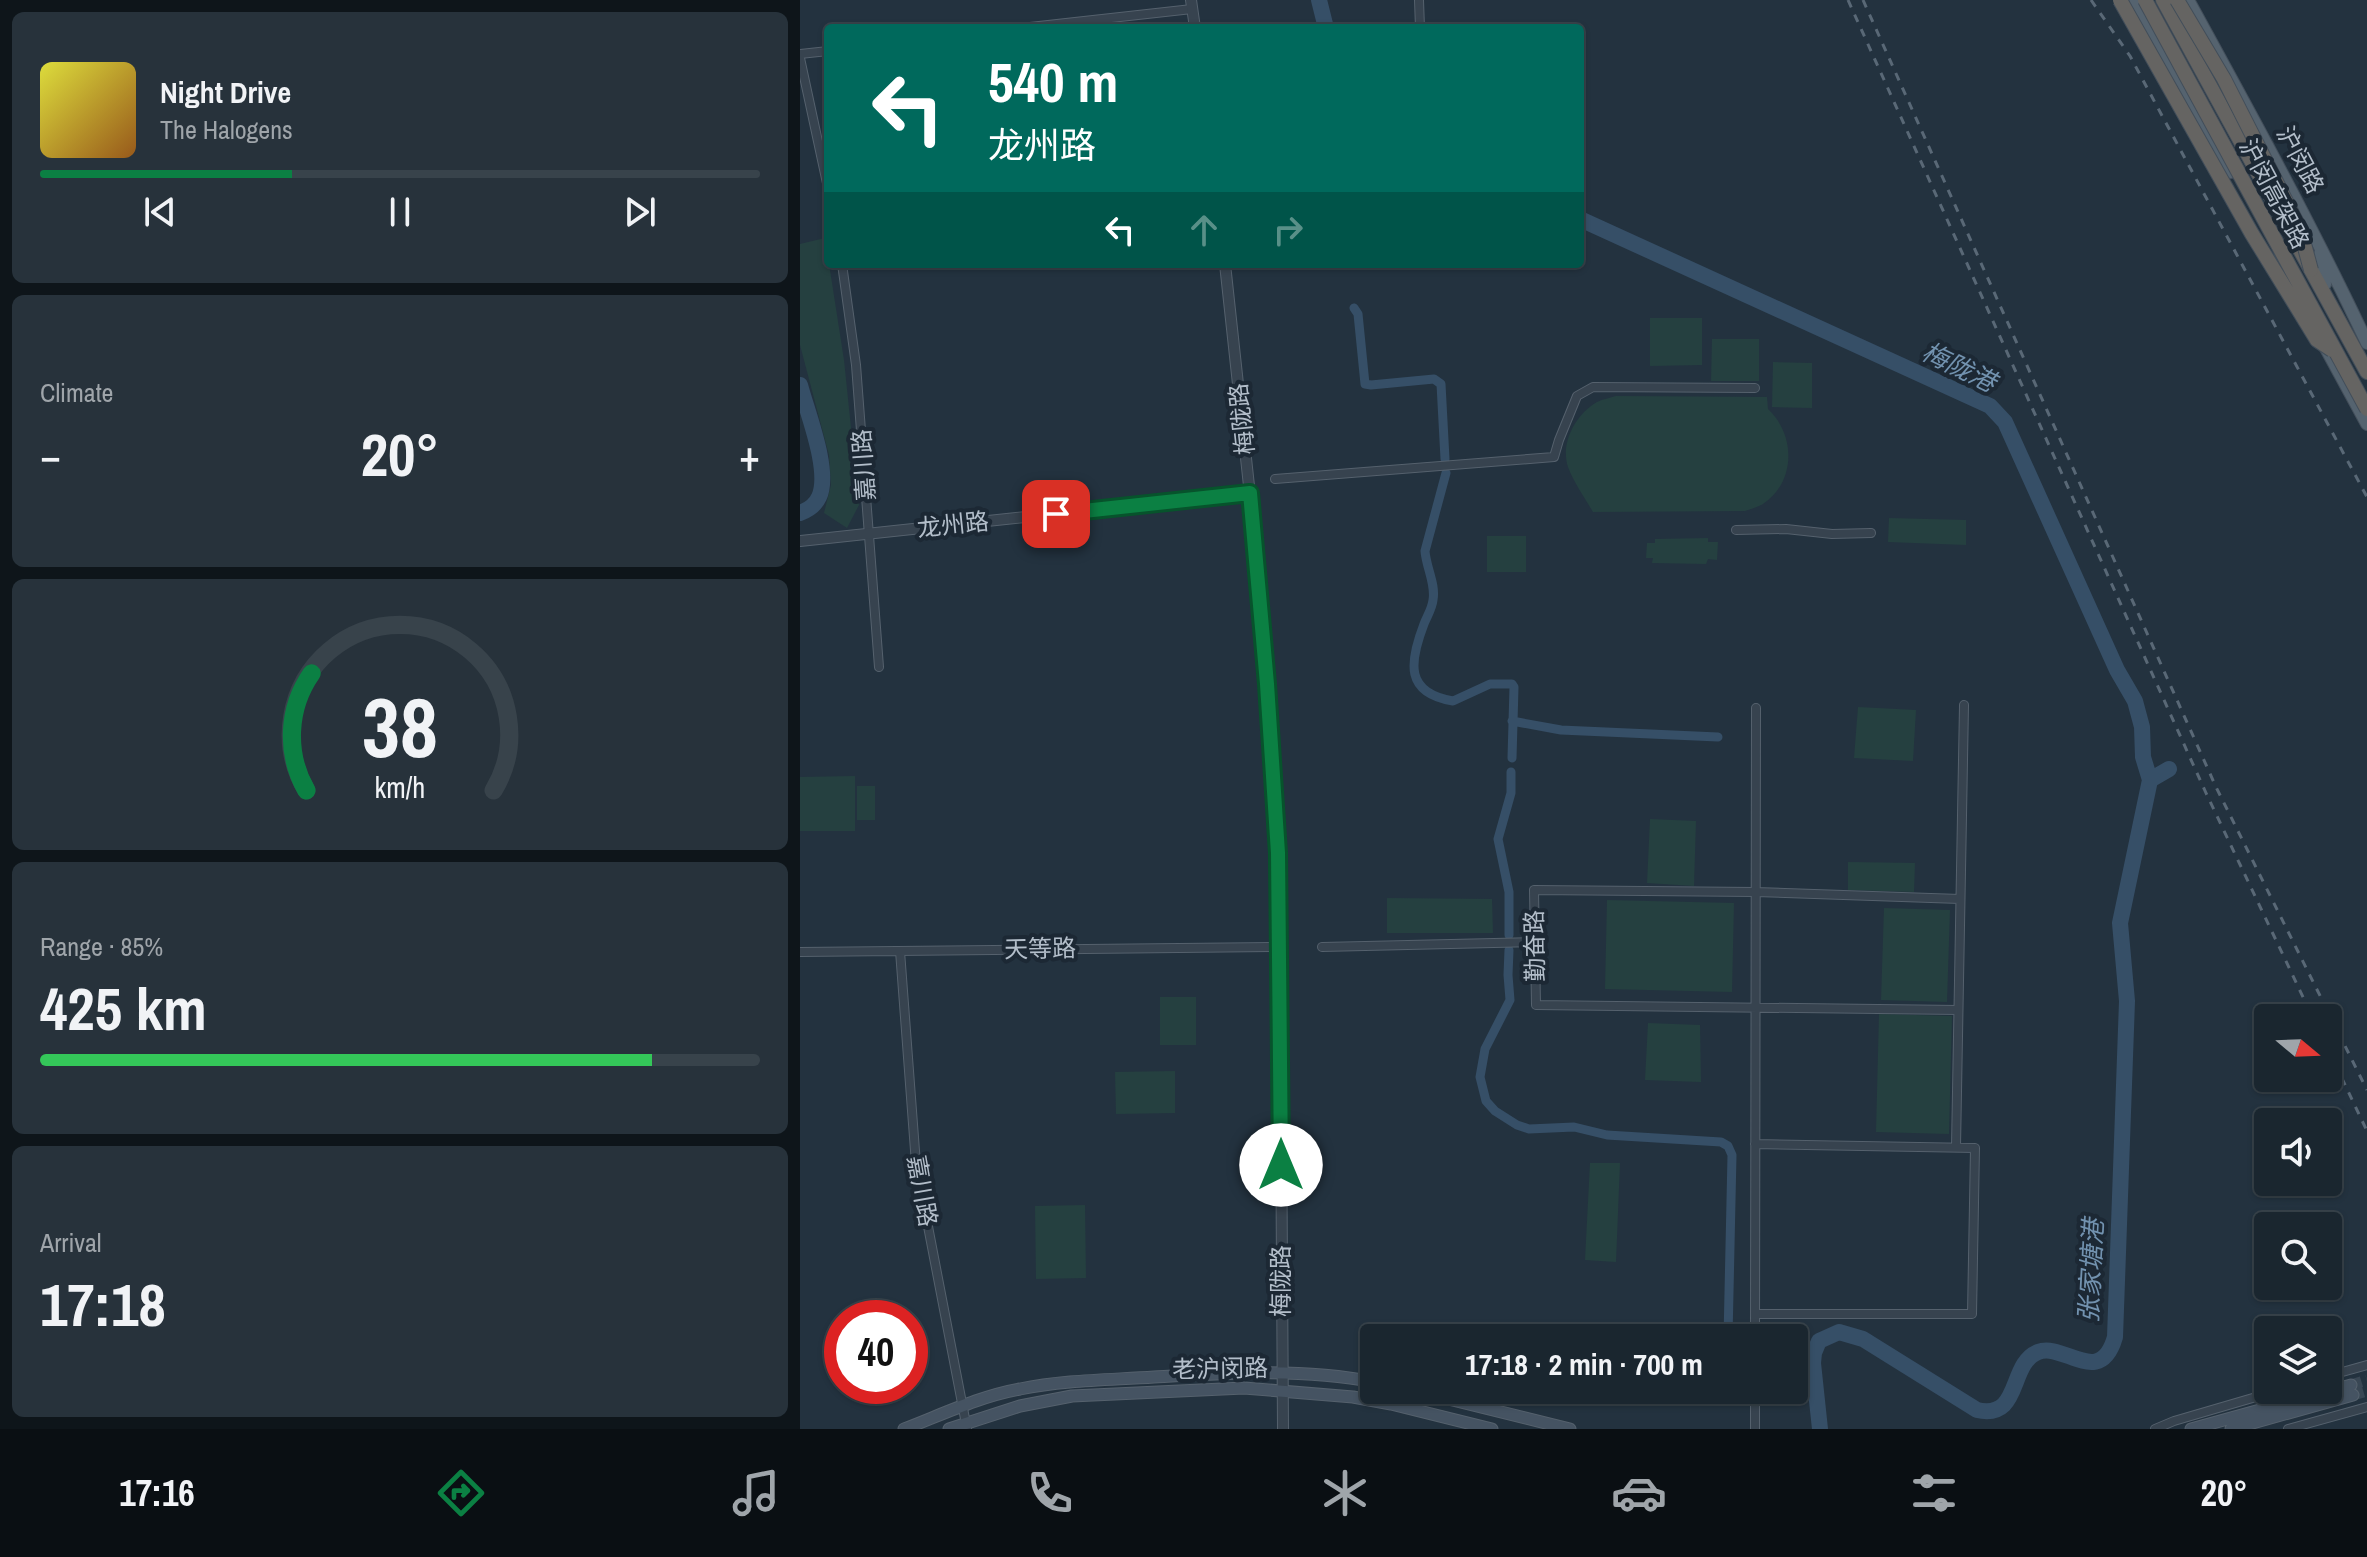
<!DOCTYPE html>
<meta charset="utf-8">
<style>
:root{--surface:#1a262f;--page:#27323b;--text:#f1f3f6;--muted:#9fa5aa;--line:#38434b;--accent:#0b8043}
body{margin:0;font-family:"Archivo Narrow","Noto Sans SC",sans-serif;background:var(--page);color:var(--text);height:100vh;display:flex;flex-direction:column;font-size:30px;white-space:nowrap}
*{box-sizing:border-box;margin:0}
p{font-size:26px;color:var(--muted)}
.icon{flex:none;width:44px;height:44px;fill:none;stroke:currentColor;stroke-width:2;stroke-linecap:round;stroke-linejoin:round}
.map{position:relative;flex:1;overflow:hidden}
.side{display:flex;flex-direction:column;gap:12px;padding:12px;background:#0e151a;width:800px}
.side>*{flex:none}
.hud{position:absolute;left:24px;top:24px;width:760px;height:244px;border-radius:8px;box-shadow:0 2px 6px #0004,0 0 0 2px var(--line);background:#00695c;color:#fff;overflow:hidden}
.needle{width:52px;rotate:109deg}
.controls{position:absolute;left:1454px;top:1004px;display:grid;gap:16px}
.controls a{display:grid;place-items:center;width:88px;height:88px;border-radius:8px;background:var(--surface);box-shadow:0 2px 6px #0004,0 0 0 2px var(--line);font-size:40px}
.speed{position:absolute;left:24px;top:1300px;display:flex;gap:16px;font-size:40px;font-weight:700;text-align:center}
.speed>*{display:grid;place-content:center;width:104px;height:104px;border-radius:50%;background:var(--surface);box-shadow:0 2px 6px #0004,0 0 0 2px var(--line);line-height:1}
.speed .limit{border:12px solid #d22;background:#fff;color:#111}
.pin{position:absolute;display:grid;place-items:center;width:68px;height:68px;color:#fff;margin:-34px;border-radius:16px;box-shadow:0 4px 12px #0006}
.me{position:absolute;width:88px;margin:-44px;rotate:0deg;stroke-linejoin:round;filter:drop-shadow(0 0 6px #0008)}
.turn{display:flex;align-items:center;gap:28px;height:168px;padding:0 32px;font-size:36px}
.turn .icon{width:104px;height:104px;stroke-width:2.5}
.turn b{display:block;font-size:56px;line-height:68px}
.lanes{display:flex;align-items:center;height:76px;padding:0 32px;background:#0003;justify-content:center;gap:40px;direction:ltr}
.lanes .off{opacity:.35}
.big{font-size:60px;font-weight:800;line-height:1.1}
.side .widget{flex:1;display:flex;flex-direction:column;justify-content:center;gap:12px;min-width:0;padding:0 28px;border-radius:12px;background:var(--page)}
.side .dial{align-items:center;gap:0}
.dial svg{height:208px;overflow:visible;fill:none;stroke:var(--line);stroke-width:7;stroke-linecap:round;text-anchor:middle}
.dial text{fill:var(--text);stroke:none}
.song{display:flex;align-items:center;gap:24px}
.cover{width:96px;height:96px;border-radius:12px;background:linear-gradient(135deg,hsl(60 70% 55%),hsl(30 70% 35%))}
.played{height:8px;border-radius:4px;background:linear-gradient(90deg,var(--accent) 35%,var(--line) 35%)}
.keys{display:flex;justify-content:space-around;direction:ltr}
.heat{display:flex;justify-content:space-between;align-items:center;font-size:44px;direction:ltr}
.charge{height:12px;border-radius:6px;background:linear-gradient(90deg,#34c759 85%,var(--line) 0)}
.trip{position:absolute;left:560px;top:1324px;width:448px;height:80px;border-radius:8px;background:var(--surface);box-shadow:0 2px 6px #0004,0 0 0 2px var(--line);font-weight:800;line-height:80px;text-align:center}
.dock{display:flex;height:128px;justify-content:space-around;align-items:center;background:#0a0f13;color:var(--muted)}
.dock .icon{width:56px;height:56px}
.dock .on{color:var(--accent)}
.dock b{font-size:36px;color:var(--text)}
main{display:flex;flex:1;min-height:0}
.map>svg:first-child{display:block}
.green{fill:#254040}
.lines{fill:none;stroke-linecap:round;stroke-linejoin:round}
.canal{stroke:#364f67;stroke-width:9}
.river{stroke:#364f67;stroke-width:16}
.secondary-tunnel{stroke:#394754;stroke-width:11;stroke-dasharray:11 5.5;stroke-linecap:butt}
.minor-casing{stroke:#55616d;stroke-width:10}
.tertiary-casing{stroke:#55616d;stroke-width:12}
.secondary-casing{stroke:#55616d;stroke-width:13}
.primary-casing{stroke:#434f5b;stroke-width:14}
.trunk-casing{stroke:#424e5a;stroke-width:16}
.minor{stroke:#37434f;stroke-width:8}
.tertiary{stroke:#37434f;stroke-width:10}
.secondary{stroke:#455362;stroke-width:11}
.primary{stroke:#55636f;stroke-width:12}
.trunk{stroke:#656462;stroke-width:14}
.rail{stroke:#596876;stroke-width:3;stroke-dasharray:8 8;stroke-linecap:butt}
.trunk-bridge-casing{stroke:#424e5a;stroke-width:16;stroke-linecap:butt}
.trunk-bridge{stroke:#656462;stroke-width:14}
.route-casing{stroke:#07532c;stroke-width:20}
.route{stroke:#0b8043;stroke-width:14}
.labels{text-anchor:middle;stroke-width:8;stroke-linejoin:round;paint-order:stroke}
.street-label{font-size:24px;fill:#b3beca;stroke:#1c2834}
.water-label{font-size:26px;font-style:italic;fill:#7292af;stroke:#1c2834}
</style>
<main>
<section class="side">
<div class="widget">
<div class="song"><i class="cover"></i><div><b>Night Drive</b><p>The Halogens</p></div></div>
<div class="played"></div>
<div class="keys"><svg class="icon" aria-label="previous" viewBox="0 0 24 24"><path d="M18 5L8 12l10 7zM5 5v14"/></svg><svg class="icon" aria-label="pause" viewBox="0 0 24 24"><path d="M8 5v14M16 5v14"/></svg><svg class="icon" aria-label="next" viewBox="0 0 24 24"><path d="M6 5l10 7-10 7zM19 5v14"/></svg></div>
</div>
<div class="widget"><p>Climate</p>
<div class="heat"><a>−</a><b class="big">20°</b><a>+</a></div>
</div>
<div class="widget dial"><svg viewBox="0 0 100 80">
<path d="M14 69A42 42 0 1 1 86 69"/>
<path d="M14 69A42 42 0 0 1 16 24" stroke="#0b8043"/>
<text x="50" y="56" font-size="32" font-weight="700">38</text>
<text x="50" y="72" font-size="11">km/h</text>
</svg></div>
<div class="widget"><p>Range · 85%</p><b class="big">425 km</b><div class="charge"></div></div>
<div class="widget"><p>Arrival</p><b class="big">17:18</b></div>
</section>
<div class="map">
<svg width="1567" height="1429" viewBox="0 0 1567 1429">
<rect width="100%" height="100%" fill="#23323f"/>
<!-- green -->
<path class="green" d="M 25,238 L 44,360 L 59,505 L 47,528 L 24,513 L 31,485 L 29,455 L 0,345 L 0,244 Z
M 850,318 L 902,318 L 902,365 L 850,366 Z
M 912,339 L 959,339 L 959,381 L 911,381 Z
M 973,362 L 1012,363 L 1012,408 L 972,407 Z
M 816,396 L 967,397 L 968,409 C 995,434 997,481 963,504 C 958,507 951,509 945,511 L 793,512 C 785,498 774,483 768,467 C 760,443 776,414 797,402 C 803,399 810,398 816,396 Z
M 1089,518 L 1166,520 L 1166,545 L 1088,542 Z
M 687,536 L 726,536 L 726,572 L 687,572 Z
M 908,538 L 908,542 L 918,542 L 917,560 L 908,559 L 906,564 L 852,563 L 853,558 L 846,558 L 847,543 L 855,543 L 855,539 Z
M 1058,707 L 1116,710 L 1113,761 L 1054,758 Z
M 55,776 L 55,831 L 0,831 L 0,777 Z
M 57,786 L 75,786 L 75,820 L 57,820 Z
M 850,819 L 896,821 L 894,886 L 847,883 Z
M 1048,862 L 1115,863 L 1114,892 L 1048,890 Z
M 587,898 L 692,899 L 693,933 L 587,933 Z
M 807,900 L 934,903 L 932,992 L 805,989 Z
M 1084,908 L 1150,910 L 1147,1002 L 1081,1000 Z
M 360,997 L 396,997 L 396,1045 L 360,1045 Z
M 1079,1014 L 1152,1016 L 1149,1134 L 1076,1132 Z
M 848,1023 L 900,1025 L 901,1082 L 845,1080 Z
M 375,1071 L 375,1113 L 316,1114 L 315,1072 Z
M 790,1163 L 820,1163 L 816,1262 L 785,1260 Z
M 285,1205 L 286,1278 L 236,1279 L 235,1206 Z"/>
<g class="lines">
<!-- canal -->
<path class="canal" d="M 554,308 L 558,314 L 565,384 L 571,385 L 634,379 L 641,384 L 645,459
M 646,473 L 625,551 C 626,567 636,584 633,600 C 632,609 627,616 624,624 C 609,663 605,693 653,701 L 690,684 L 712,684 L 714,687 L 712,758
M 712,721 L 761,730 L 918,737
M 709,935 L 709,892 L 698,839 L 711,793 L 711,772
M 709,950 L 708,975 L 710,1000 L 685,1049 L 680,1077 L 686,1101 L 695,1111 L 717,1125 L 729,1129 L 774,1127 L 807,1135 L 921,1142 L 928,1146 L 932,1155 L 928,1338
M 994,1377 L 1015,1376"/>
<!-- river -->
<path class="river" d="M 519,0 L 526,28
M 780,219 L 1190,406 L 1205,422 L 1317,670 L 1335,701 L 1342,727 L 1343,757 L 1350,780
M 0,385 C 7,412 31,471 19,497 C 15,506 8,510 0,513
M 1020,1429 L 1013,1363 L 1014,1353 L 1019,1341 L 1039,1332 L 1063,1339 L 1177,1410 C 1222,1420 1208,1364 1238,1352 C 1264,1342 1300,1389 1315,1337 L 1327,1001 L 1320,923 L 1350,780 L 1369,769"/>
<!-- secondary-tunnel -->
<path class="secondary-tunnel" d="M 1551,1385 L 1567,1380
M 1553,1395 L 1567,1391"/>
<!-- minor casing -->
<g class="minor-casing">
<path id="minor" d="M 619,0 L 620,28
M 221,28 L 392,9
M 0,54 L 28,51
M 0,58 L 28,188
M 42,264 L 56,365 L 79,667
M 475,479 L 754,457 L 759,440 L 777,396 L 793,387 L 955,388
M 936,530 L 986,529 L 1032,534 L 1071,533
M 522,947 L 736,942
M 100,951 L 116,1164 L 167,1429
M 0,952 L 480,947
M 1158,1010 L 736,1005 L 734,890 L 955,892 L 1160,899
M 1156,1147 L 1164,705
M 955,1314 L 1172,1314 L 1175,1148 L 955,1144
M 955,1338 L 956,708
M 1528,1376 L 1567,1365
M 955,1429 L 955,1390
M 1355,1429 L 1374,1421 L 1480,1390
M 1488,1429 L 1567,1407"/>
</g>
<!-- tertiary casing -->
<g class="tertiary-casing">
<path id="tertiary" d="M 391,0 L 395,28
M 425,264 L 458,569 L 475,782 L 480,947 L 483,1429
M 0,541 L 450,493"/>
</g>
<!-- secondary casing -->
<g class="secondary-casing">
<path id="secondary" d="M 612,1390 L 770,1429
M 104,1429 C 141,1415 180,1396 220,1389 C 264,1380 309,1380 354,1377 C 427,1373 502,1368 574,1382
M 149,1429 L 220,1406 L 272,1396 L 444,1388 L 553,1397 L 591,1404 L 692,1429
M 1391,1429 L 1551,1385
M 1431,1429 L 1553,1395"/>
</g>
<!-- primary casing -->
<g class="primary-casing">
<path id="primary" d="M 1335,0 L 1431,172
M 1388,0 C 1450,113 1512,226 1567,343
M 1520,254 L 1525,284
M 1523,343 L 1567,424"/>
</g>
<!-- trunk casing -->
<g class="trunk-casing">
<path id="trunk" d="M 1363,0 L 1567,372"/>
</g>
<!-- minor -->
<use href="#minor" class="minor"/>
<!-- tertiary -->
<use href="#tertiary" class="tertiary"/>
<!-- secondary -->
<use href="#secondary" class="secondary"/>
<!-- primary -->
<use href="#primary" class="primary"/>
<!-- trunk -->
<use href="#trunk" class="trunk"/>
<!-- rail -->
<path class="rail" d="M 1048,0 L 1406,793 L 1513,1018
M 1063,0 L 1416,787 L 1567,1090
M 1291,0 L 1330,56 L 1567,497
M 1528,1049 L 1567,1131"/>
<!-- trunk-bridge casing -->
<g class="trunk-bridge-casing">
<path id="trunk-bridge" d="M 1320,0 L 1452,234 L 1517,340 L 1532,350
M 1345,0 L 1567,409
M 1377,0 L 1424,79 L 1500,229 L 1511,270"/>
</g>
<!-- trunk-bridge -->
<use href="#trunk-bridge" class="trunk-bridge"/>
</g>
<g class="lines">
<!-- route casing -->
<g class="route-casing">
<path id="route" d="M 256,514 L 450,493 L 467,684 L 478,853 L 481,1165"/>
</g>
<!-- route -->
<use href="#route" class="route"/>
</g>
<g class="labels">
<!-- street labels -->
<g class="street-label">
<text transform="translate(1500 160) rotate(62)" y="8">沪闵路</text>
<text transform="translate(1474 194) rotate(62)" y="8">沪闵高架路</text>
<text transform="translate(442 419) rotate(-96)" y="8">梅陇路</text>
<text transform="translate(64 465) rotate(-94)" y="8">嘉川路</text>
<text transform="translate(153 525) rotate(-6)" y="8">龙州路</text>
<text transform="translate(735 946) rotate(-91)" y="8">勤奋路</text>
<text transform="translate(240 949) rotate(-1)" y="8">天等路</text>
<text transform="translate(122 1191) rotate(80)" y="8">嘉川路</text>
<text transform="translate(481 1281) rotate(-90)" y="8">梅陇路</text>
<text transform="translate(420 1369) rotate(-1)" y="8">老沪闵路</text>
</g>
<!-- water labels -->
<g class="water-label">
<text transform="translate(1159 367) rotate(26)" y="9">梅陇港</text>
<text transform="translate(1291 1271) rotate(-87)" y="9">张家塘港</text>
</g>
</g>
</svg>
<div class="controls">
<a><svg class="needle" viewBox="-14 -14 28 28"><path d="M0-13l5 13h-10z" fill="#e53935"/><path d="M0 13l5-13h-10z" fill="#9fa5aa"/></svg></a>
<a><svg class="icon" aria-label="sound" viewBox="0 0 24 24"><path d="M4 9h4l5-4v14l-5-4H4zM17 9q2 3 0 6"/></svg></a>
<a><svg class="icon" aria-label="search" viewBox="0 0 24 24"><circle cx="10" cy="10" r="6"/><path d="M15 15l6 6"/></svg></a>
<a><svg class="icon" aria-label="layers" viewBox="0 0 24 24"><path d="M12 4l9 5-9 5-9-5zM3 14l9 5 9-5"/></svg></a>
</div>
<div class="speed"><div class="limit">40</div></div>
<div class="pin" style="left:256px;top:514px;background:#d93025"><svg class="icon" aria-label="arrive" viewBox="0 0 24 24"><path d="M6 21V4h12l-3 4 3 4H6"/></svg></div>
<svg class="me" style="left:481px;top:1165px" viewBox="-20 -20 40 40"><circle r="19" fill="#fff"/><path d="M0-13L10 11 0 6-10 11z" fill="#0b8043"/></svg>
<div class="trip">17:18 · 2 min · 700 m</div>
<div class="hud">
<div class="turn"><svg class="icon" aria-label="left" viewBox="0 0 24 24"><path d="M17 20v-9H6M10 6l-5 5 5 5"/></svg><div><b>540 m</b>龙州路</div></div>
<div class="lanes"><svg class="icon" aria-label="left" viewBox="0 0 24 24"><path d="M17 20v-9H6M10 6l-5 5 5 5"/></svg><svg class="icon off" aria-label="ahead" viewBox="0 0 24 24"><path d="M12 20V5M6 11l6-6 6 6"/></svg><svg class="icon off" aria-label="right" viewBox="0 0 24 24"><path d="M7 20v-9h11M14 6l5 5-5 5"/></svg></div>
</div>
</div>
</main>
<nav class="dock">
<b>17:16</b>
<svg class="icon on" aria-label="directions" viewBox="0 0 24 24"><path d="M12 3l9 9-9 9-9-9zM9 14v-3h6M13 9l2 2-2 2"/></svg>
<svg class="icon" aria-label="music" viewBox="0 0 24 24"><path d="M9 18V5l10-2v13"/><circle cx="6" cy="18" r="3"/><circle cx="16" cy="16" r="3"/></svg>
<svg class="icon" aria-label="phone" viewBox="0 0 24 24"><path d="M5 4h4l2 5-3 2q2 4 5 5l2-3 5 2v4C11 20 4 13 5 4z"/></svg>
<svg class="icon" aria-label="climate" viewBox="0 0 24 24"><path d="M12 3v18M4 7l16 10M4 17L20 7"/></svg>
<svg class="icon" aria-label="car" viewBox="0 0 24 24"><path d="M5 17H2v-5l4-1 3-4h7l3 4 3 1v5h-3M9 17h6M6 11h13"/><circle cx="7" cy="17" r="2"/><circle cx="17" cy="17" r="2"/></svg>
<svg class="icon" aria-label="filters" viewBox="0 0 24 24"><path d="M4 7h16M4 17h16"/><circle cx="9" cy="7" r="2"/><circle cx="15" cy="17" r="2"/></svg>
<b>20°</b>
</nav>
